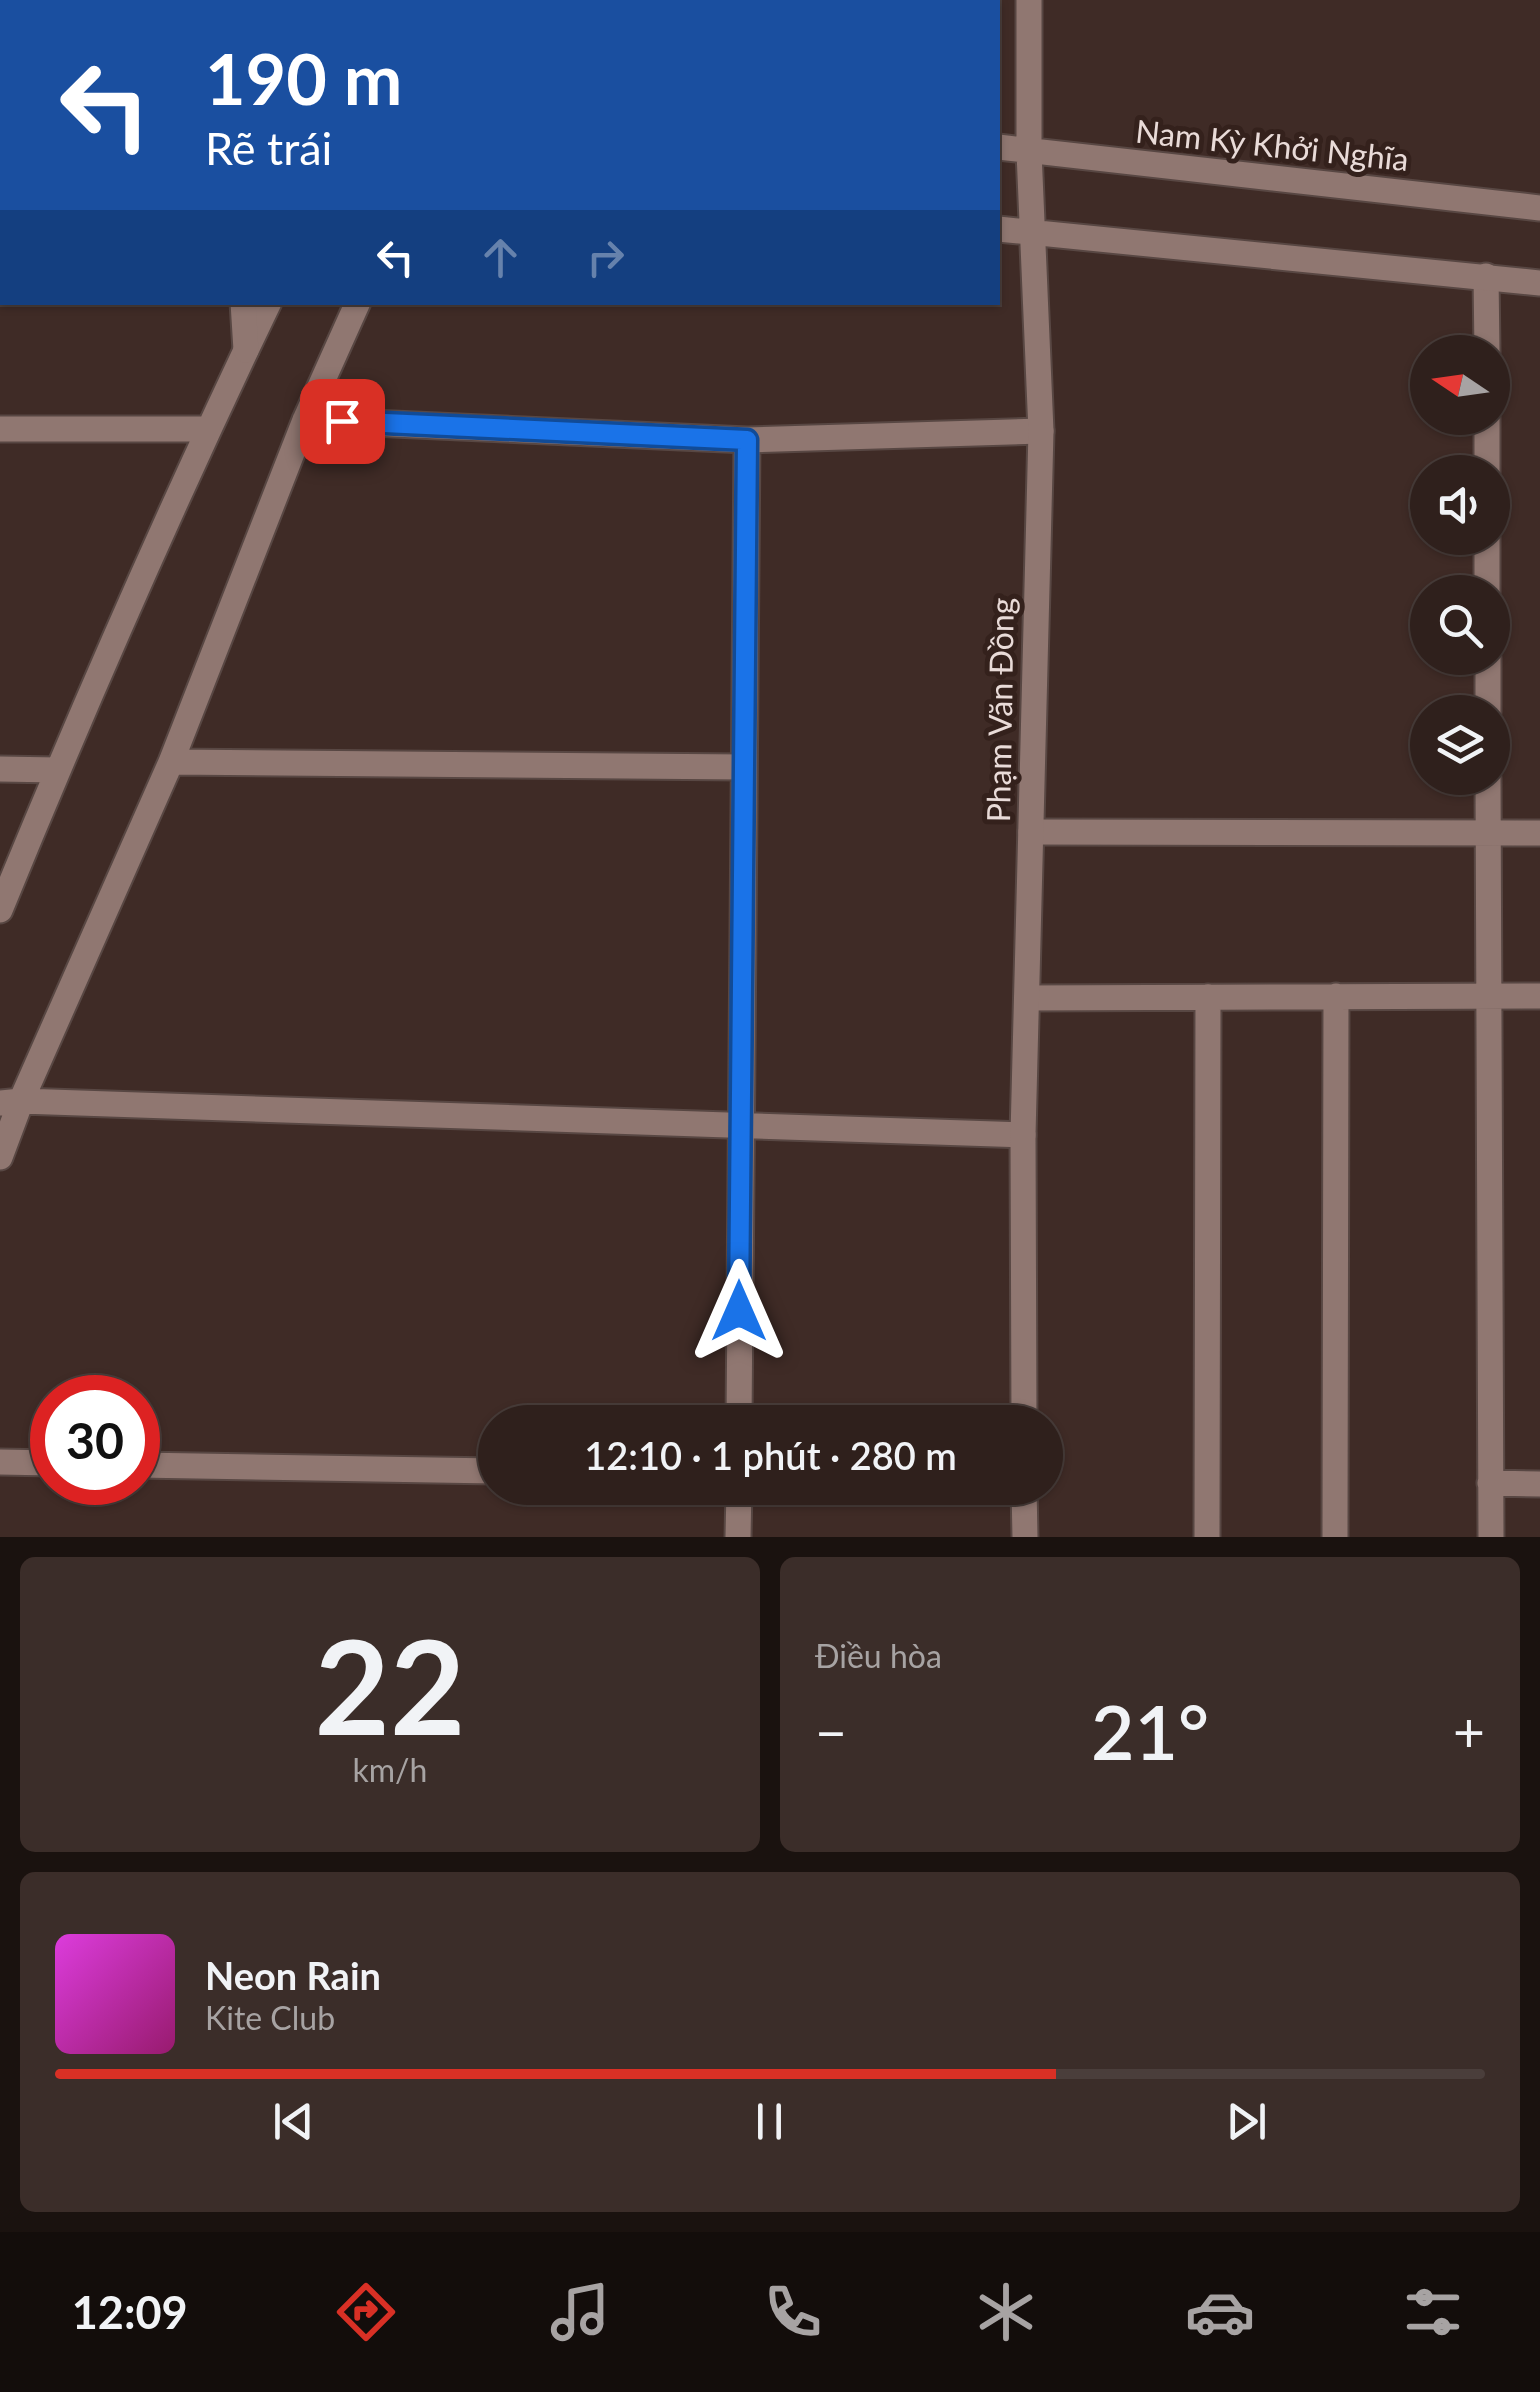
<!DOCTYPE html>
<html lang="vi">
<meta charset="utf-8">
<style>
:root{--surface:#2f201c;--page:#3b2d29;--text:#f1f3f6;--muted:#a7a3a3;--line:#4a3e3b;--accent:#d93025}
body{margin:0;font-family:Lato,sans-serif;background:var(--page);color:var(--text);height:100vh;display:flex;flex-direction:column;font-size:38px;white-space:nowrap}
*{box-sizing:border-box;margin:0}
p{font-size:32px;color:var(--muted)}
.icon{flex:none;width:55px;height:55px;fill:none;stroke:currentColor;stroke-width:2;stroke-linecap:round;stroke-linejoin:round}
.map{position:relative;height:1537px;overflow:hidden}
.panel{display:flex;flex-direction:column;gap:20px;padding:20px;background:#1a120f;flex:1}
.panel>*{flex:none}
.hud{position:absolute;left:0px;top:0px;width:1000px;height:305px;box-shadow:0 2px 8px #0004,0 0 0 2px var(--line);background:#1a4fa0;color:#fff;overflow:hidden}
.needle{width:65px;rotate:283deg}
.buttons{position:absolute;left:1410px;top:335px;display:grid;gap:20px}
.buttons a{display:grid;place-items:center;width:100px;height:100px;border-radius:50%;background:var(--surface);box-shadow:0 2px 8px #0004,0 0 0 2px var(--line);font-size:50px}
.speed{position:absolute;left:30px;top:1375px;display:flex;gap:20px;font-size:50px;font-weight:700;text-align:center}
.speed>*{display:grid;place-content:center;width:130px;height:130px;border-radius:50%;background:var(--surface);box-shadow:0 2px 8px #0004,0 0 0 2px var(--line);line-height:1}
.speed .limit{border:15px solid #d22;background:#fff;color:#111}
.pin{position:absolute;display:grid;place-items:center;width:85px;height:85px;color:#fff;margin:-42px;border-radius:20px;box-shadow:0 5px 15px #0006}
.me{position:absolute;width:110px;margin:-55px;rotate:0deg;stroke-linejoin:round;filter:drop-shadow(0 0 8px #0008)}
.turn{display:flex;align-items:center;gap:35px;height:210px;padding:0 40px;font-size:45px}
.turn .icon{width:130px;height:130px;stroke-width:2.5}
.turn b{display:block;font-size:70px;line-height:85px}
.lanes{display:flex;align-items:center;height:95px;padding:0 40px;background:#0003;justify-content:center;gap:50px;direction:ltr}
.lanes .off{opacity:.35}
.big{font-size:75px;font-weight:600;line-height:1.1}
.panel .card{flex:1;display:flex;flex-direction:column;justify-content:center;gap:15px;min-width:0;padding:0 35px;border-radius:15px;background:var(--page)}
.panel .dial{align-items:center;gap:0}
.dial b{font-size:130px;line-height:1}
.song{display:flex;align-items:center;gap:30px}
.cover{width:120px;height:120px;border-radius:15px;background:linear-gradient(135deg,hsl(300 70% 55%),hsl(320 70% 35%))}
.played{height:10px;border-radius:5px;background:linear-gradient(90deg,var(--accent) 70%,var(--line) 70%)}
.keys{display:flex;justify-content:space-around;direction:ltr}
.heat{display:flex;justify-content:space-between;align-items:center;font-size:55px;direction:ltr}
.panel .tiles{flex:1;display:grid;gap:20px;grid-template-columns:1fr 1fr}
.card:last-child{grid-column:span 2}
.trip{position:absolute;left:478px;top:1405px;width:585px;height:100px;border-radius:50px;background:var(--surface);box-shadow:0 2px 8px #0004,0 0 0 2px var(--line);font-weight:600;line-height:100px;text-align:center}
.tab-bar{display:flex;height:160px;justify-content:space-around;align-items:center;background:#130d0b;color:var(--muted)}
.tab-bar .icon{width:70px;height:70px}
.tab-bar .on{color:var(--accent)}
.tab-bar b{font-size:45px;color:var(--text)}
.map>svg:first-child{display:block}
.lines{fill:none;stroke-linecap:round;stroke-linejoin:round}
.minor-casing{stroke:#584743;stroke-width:29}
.tertiary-casing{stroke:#584743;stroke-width:29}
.minor{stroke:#907771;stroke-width:25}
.tertiary{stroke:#907771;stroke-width:25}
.route-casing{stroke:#114b97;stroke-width:25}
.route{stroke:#1a73e8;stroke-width:18}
.labels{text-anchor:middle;stroke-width:10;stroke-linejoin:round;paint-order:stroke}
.street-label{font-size:32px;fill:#e9dbd8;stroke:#34211c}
</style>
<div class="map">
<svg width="1540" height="1537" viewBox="0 0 1540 1537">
<rect width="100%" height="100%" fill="#3f2b26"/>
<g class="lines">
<!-- minor casing -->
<g class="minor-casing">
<path id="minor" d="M 1486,276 L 1487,352
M 1487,418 L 1487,472
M 305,420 L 747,440 L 1041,431
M 0,429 L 208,429
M 1487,538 L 1487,592
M 1488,658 L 1488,712
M 171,762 L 744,767
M 0,769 L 57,770
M 1488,778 L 1491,1537
M 1031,832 L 1540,833
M 0,910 C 84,705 173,502 269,302
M 1027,998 L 1540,996
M 0,1103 L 21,1101 L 1023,1135
M 0,1157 L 21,1101 L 171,762 L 305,420 L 358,302
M 739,1422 L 747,440
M 0,1462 L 52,1463
M 138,1465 L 495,1471
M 1490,1483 L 1540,1484
M 738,1537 L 739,1488
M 1207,1537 L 1208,997
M 1335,1537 L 1336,996"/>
</g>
<!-- tertiary casing -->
<g class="tertiary-casing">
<path id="tertiary" d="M 0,59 L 2,59
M 998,147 L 1540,208
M 0,167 L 2,167
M 998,229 L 1540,283
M 243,302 L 246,350
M 1024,1422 L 1023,1135 L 1041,431 L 1029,152 L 1029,0
M 1024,1488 L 1025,1537"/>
</g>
<!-- minor -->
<use href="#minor" class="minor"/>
<!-- tertiary -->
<use href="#tertiary" class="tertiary"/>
</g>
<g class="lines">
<!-- route casing -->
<g class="route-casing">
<path id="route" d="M 342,421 L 747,440 L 739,1311"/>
</g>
<!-- route -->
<use href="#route" class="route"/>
</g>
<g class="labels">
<!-- street labels -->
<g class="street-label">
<text transform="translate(1272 146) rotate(6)" y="11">Nam Kỳ Khởi Nghĩa</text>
<text transform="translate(1001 710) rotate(-89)" y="11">Phạm Văn Đồng</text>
</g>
</g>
</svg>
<div class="buttons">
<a><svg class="needle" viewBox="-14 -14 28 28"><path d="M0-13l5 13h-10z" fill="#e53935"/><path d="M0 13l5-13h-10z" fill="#a7a3a3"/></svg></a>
<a><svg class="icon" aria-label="sound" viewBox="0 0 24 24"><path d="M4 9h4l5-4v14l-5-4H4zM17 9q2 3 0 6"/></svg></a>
<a><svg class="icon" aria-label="search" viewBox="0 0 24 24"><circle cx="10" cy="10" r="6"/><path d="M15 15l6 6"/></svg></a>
<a><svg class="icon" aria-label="layers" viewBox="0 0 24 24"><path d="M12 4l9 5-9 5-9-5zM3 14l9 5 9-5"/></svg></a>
</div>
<div class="speed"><div class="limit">30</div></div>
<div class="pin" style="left:342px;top:421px;background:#d93025"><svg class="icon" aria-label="arrive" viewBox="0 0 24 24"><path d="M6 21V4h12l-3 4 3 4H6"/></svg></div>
<svg class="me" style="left:739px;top:1311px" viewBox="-20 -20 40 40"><path d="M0-17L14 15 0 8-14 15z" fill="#1a73e8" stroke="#fff" stroke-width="4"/></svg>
<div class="trip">12:10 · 1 phút · 280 m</div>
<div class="hud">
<div class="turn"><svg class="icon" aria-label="left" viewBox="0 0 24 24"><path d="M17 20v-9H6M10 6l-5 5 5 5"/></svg><div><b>190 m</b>Rẽ trái</div></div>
<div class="lanes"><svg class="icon" aria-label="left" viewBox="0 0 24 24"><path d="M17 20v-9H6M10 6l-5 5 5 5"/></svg><svg class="icon off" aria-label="ahead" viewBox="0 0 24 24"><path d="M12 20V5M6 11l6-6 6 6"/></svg><svg class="icon off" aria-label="right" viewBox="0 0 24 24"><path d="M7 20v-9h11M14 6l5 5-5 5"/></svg></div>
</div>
</div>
<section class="panel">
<div class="tiles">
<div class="card dial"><b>22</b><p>km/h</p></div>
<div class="card"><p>Điều hòa</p>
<div class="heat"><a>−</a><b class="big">21°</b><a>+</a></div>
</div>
<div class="card">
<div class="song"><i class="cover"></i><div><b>Neon Rain</b><p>Kite Club</p></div></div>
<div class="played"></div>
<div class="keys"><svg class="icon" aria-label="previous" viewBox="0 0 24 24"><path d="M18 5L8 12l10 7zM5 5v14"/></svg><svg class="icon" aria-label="pause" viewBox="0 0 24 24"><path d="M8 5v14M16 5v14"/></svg><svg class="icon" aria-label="next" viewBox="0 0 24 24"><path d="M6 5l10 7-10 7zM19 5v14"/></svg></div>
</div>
</div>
</section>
<nav class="tab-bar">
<b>12:09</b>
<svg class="icon on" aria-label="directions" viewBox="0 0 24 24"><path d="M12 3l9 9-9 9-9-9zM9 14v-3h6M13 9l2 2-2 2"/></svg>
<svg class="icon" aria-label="music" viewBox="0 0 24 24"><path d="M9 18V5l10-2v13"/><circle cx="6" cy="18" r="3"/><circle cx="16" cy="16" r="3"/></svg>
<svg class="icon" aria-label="phone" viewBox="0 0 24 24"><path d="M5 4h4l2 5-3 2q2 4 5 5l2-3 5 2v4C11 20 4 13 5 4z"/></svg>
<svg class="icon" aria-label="climate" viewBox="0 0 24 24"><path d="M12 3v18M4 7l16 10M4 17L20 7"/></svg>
<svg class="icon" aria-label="car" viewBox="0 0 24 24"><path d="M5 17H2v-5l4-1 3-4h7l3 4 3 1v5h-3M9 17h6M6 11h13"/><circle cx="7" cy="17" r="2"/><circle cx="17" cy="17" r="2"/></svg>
<svg class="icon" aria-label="filters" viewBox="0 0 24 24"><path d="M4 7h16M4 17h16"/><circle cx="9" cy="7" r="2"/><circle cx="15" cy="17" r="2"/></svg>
</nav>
